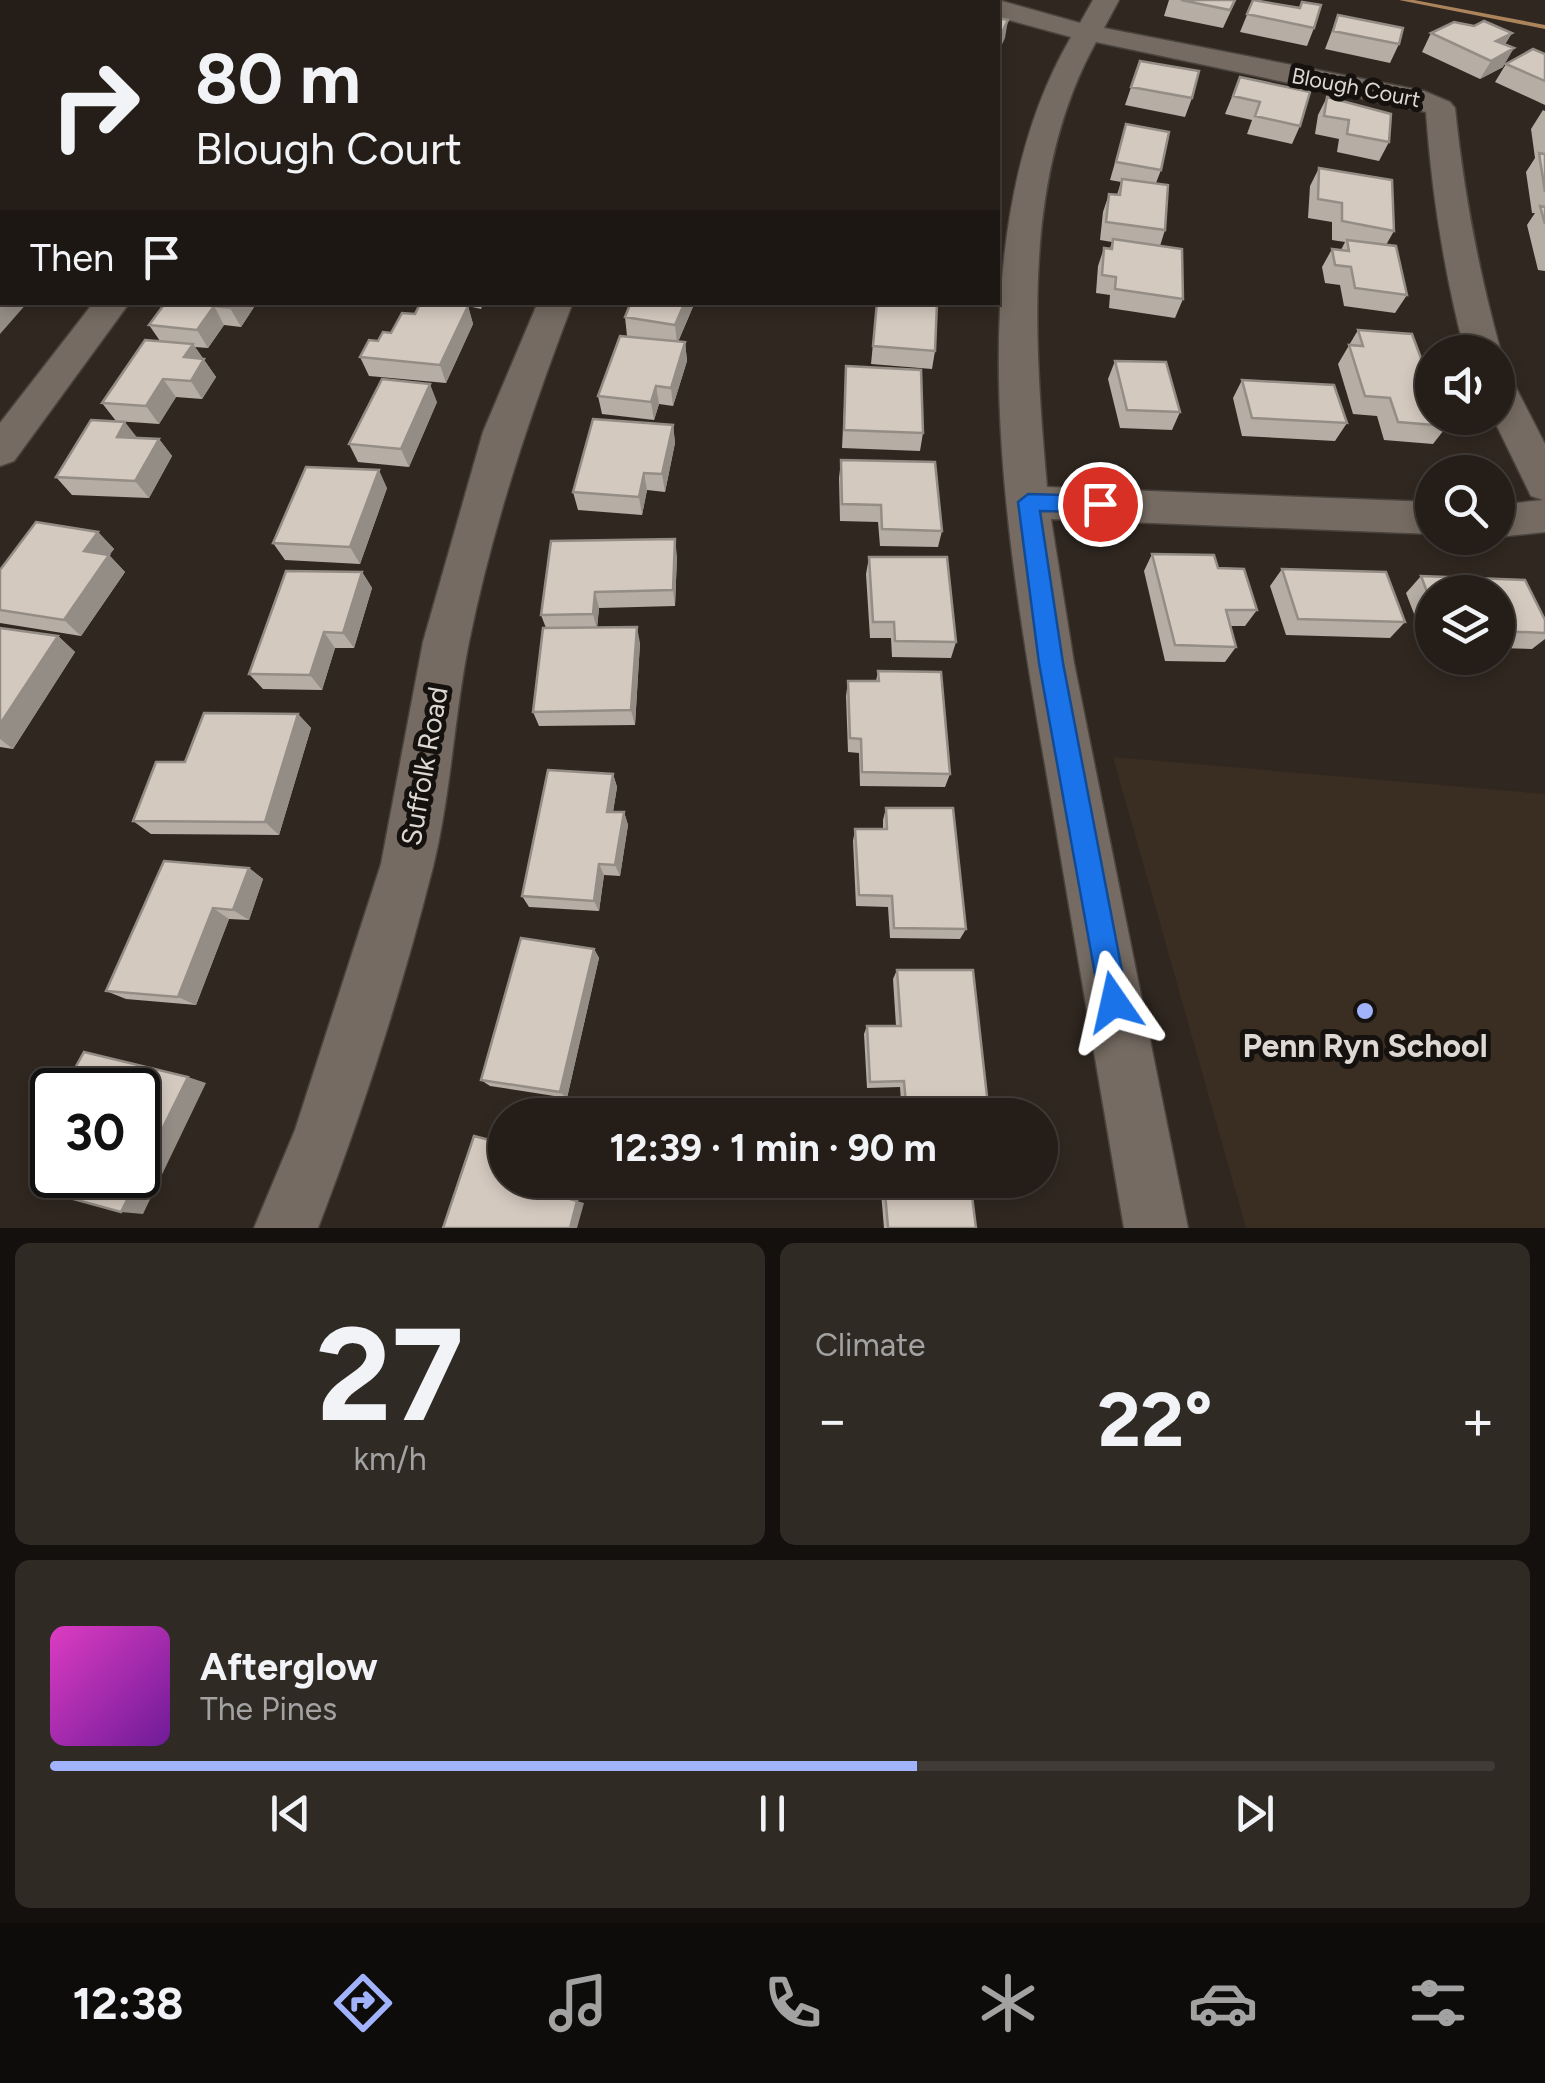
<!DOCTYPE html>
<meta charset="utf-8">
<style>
:root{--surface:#241d18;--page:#302a25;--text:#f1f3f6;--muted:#a3a2a2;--line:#413b37;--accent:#a1b3fd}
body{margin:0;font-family:Figtree,sans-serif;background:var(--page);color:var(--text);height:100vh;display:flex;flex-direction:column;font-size:38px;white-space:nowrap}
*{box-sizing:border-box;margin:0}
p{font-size:32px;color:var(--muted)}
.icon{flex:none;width:55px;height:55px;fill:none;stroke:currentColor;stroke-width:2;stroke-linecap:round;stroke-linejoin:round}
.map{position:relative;height:1228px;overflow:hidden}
.panel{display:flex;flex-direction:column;gap:15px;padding:15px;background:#14100d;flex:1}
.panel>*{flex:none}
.hud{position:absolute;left:0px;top:0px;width:1000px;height:305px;box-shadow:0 5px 15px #0003,0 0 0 2px var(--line);background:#241d18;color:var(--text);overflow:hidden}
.fabs{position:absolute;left:1415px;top:335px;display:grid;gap:20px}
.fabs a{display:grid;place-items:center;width:100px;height:100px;border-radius:50%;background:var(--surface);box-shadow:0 5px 15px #0003,0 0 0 2px var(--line);font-size:50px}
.speed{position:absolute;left:30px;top:1068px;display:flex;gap:20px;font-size:50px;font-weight:700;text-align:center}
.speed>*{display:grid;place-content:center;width:130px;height:130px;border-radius:50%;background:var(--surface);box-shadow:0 5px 15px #0003,0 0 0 2px var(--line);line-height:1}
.speed .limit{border:5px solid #111;border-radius:15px;background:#fff;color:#111}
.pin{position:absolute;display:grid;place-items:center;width:85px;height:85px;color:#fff;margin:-42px;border:5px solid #fff;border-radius:50%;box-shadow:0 2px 10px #0007}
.me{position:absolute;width:110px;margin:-55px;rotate:349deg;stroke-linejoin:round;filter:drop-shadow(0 0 8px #0008)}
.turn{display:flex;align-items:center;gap:35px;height:210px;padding:0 30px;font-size:45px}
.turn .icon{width:130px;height:130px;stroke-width:2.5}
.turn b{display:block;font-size:70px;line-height:85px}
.then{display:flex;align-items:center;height:95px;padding:0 30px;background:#0003;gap:20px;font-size:38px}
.big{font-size:75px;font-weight:700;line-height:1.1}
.panel .card{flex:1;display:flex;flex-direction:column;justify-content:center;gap:15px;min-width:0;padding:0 35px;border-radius:15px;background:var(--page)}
.panel .dial{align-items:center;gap:0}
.dial b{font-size:130px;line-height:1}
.song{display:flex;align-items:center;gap:30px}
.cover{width:120px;height:120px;border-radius:15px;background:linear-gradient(135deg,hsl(310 70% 55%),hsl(280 70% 35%))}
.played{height:10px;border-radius:5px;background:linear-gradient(90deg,var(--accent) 60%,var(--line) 60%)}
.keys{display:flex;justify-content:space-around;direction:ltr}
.heat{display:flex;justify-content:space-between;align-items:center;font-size:55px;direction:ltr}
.panel .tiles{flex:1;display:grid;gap:15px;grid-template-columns:1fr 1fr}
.card:last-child{grid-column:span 2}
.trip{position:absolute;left:488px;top:1098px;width:570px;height:100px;border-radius:50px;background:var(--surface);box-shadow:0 5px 15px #0003,0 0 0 2px var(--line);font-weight:700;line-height:100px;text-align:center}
.menu{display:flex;height:160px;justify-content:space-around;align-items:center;background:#0e0c0a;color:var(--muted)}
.menu .icon{width:70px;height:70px}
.menu .on{color:var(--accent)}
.menu b{font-size:45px;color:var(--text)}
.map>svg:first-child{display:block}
.built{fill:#3a2d21}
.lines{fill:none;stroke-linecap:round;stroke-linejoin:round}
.stream{fill:#ac845c;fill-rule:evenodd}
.minor-casing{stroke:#4b443e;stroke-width:3}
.minor{fill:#756b62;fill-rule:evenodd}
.wall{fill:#b6ada4}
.shaded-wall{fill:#948d86}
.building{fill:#d4c9bf;stroke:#948d86;stroke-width:2.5}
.route{fill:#1a73e8;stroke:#114b97;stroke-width:2.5}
.poi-dot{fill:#a1b3fd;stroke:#15110e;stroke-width:4}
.labels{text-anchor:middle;stroke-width:10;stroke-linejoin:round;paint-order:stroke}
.far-street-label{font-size:22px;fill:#ded8d3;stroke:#15110e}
.street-label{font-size:28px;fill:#ded8d3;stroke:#15110e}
.near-poi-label{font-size:32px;font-weight:bold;fill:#ded8d3;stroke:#15110e}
</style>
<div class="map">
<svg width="1545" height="1228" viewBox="0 0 1545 1228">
<rect width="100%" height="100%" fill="#302720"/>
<!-- built -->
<path class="built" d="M 1113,757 L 1545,794 L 1545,1228 L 1246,1228 Z"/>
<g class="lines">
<!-- stream -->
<path class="stream" d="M 1399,0 L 1414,0 L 1545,25 L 1545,29 Z"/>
<!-- minor casing -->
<g class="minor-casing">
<path id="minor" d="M 998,0 L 1080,23 L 1093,0 L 1119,0 L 1104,28 L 1424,91 L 1450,102 L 1455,108 C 1464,194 1478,269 1501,352 L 1498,358 L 1498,352 L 1465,352 C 1444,272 1432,195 1426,112 L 1096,42 C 1022,176 1034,340 1047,487 L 1432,502 L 1432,534 L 1051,519 L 1074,663 L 1188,1228 L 1124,1228 C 1101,1091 1077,954 1054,817 C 1014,582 945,253 1071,37 L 998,17 L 998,2 L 989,2 Z
M 94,302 L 130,302 L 14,461 L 0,466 L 0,423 Z
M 538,302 L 573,302 C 530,415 493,524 469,642 C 454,716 451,794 433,867 C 402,989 363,1111 318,1228 L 254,1228 L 295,1130 L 381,864 L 423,642 L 483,432 Z
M 1498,374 L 1511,378 L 1545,444 L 1545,532 L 1498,537 L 1498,505 L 1543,500 L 1531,496 L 1493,418 L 1498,418 Z"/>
</g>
<!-- minor -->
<use href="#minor" class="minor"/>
</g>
<!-- wall -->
<path class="wall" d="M 103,0 L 163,0 L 160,2 L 104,2 Z
M 591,0 L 661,0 L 658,2 L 590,2 Z
M 885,0 L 944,0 L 944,2 L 888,2 Z
M 1169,0 L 1236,0 L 1223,28 L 1164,16 Z
M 1253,0 L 1314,28 L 1307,46 L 1240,32 Z
M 1338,15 L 1399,44 L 1390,63 L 1325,49 Z
M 1431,33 L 1512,33 L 1505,44 L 1503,67 L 1480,79 L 1422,52 Z
M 1545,54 L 1545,105 L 1495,82 L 1506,64 Z
M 1140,61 L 1192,98 L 1185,117 L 1125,105 Z
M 1240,77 L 1300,126 L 1292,144 L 1247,134 L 1252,120 L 1225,114 Z
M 1327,97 L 1389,142 L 1379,161 L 1337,152 L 1339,139 L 1315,134 L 1318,115 Z
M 1543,110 L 1545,111 L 1545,271 L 1538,270 L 1527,225 L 1535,213 L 1532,213 L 1526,172 L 1535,158 L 1531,129 Z
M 1126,124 L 1161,170 L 1156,183 L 1165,230 L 1160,246 L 1183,299 L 1175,318 L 1109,308 L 1110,295 L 1096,293 L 1098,266 L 1104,248 L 1110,248 L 1112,242 L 1100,240 L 1103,212 L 1109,194 L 1117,195 L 1121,182 L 1110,180 Z
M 1319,168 L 1394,231 L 1386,245 L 1407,295 L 1395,313 L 1344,306 L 1340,285 L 1325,283 L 1322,267 L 1332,249 L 1341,250 L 1345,242 L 1332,240 L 1332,222 L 1308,218 L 1310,186 Z
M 166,302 L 255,302 L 256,304 L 241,327 L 224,325 L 208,348 L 195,347 L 216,377 L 202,399 L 176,397 L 159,424 L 116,421 L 102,403 L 160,341 L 149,325 Z
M 444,302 L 484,302 L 481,309 L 468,306 L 473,324 L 446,383 L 369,376 L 360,357 L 378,341 L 391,333 L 415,314 L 462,305 Z
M 631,302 L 695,302 L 678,342 L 685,342 L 687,361 L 673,406 L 659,404 L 654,420 L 602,414 L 598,396 L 627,336 L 625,317 Z
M 877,302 L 935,351 L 932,369 L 871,364 Z
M 1358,330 L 1447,426 L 1433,444 L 1384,440 L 1377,416 L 1353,414 L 1338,364 Z
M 1115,361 L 1180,412 L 1172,430 L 1120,428 L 1108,379 Z
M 846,366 L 923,433 L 920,451 L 842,448 Z
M 1242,380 L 1347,423 L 1335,441 L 1242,436 L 1233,398 Z
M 437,402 L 409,467 L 358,462 L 349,444 Z
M 673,425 L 675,443 L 665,492 L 647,490 L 642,515 L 578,510 L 573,492 Z
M 137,438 L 159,439 L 172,456 L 149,498 L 72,495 L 56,477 Z
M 841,460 L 942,531 L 938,547 L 880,546 L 878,522 L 840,521 L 839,478 Z
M 387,488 L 360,564 L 285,560 L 273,543 Z
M 98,532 L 114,549 L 109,555 L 125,572 L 81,636 L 0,623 L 0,570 Z
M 1152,554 L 1218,568 L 1257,610 L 1245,626 L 1231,626 L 1236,647 L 1225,662 L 1165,661 L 1144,571 Z
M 677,556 L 675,606 L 599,608 L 597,627 L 640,643 L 635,725 L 539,726 L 533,712 L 546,628 L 541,615 Z
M 869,557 L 956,642 L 951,658 L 892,657 L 891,638 L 870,638 L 866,574 Z
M 1282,569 L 1405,622 L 1390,638 L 1286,635 L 1270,586 Z
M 362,572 L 372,588 L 354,648 L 335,648 L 322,690 L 263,689 L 249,674 Z
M 1421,576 L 1525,580 L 1545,620 L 1545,639 L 1532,649 L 1498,648 L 1498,592 L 1432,592 L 1432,645 L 1426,645 L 1406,593 Z
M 0,628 L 58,636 L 75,652 L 13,749 L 0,747 Z
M 878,671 L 950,774 L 945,787 L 860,786 L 859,753 L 848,752 L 846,696 L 848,681 L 876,681 Z
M 298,714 L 311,728 L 279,835 L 151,834 L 133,821 Z
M 613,774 L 617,787 L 613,812 L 624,812 L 628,825 L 620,876 L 604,875 L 599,911 L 529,907 L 522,896 Z
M 886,808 L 966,929 L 960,939 L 890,938 L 888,907 L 856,906 L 853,841 L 855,829 L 883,829 L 883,820 Z
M 249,868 L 263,879 L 249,920 L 229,919 L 196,1005 L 126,999 L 106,991 Z
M 594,949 L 599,958 L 567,1098 L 490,1086 L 481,1080 Z
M 897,970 L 989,1115 L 902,1115 L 900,1087 L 867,1088 L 864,1034 L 867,1026 L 896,1026 L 893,979 Z
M 880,1180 L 970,1180 L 976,1228 L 884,1228 Z"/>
<!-- shaded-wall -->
<path class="shaded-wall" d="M 146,0 L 163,0 L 160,2 L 147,2 Z
M 308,0 L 329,0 L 330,2 L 305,2 Z
M 486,0 L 500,0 L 501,2 L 484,2 Z
M 924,0 L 944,0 L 944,2 L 916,2 Z
M 1008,20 L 1005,38 L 998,53 L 998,41 Z
M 1512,33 L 1501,51 L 1496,41 Z
M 1514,48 L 1503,67 L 1480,79 L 1491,61 Z
M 2,107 L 2,135 L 1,137 L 0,109 Z
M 2,296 L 2,302 L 28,302 L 0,334 L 0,299 Z
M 235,302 L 255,302 L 256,304 L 241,327 L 230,308 Z
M 685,302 L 695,302 L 677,344 L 675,325 Z
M 214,306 L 224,325 L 208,348 L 197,330 Z
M 468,306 L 473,324 L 446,383 L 440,365 Z
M 685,342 L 687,361 L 673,406 L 671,388 Z
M 193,344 L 216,377 L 202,399 L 191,381 L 184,357 Z
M 163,379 L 176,397 L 159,424 L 146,406 Z
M 430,384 L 437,402 L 409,467 L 401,449 Z
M 656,386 L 659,404 L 654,420 L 651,402 Z
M 125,422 L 139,440 L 117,437 Z
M 673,425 L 675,443 L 665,492 L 662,474 Z
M 159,439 L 172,456 L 149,498 L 135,481 Z
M 379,470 L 387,488 L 360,564 L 350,547 Z
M 644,473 L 647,490 L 642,515 L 639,497 Z
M 98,532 L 114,549 L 100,568 L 84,551 Z
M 675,539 L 677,556 L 675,606 L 673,590 Z
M 109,555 L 125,572 L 81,636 L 64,620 Z
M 362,572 L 372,588 L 354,648 L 343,633 Z
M 595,592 L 599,608 L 597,630 L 593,614 Z
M 637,627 L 640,643 L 635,725 L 631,710 Z
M 324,632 L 335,648 L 322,690 L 310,675 Z
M 58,636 L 75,652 L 13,749 L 0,739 L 0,724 Z
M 298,714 L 311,728 L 279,835 L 265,822 Z
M 613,774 L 617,787 L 611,824 L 607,812 Z
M 624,812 L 628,825 L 620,876 L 615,865 Z
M 599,864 L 604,875 L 599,911 L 594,901 Z
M 249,868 L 263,879 L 249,920 L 233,910 Z
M 213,908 L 229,919 L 196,1005 L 178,997 Z
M 594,949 L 599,958 L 567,1098 L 560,1092 Z
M 188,1077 L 206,1083 L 143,1214 L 121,1212 Z
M 540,1180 L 549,1180 L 545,1193 L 537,1190 Z
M 577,1201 L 584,1203 L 577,1228 L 570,1228 Z"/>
<!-- building -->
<path class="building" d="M 253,0 L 308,0 L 305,2 L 251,2 Z
M 433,0 L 486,0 L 484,2 L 431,2 Z
M 591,0 L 641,0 L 639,2 L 590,2 Z
M 761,0 L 809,0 L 808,2 L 760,2 Z
M 1181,0 L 1235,0 L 1230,10 Z
M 1253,0 L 1300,8 L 1302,2 L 1321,5 L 1314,28 L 1247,14 Z
M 1338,15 L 1403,28 L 1399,44 L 1333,31 Z
M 998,18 L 1008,20 L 998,41 Z
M 1484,21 L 1512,33 L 1496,41 L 1514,48 L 1491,61 L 1431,33 L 1454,22 L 1474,26 Z
M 1533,49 L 1545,54 L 1545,81 L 1506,64 Z
M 1140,61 L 1199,71 L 1192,98 L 1131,87 Z
M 0,77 L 2,77 L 2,107 L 0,109 Z
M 1240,77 L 1310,92 L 1300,126 L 1255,116 L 1260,102 L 1233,96 Z
M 1327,97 L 1391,114 L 1389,142 L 1347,134 L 1349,120 L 1324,116 Z
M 1126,124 L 1169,132 L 1161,170 L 1116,162 Z
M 1539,153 L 1545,154 L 1545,192 Z
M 1319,168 L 1392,180 L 1394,231 L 1342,221 L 1342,203 L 1318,199 Z
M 1122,179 L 1168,185 L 1165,230 L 1106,222 L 1109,194 L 1120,195 Z
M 1540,206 L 1545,207 L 1545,224 Z
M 1113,239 L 1182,249 L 1183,299 L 1115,289 L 1116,277 L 1102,275 L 1104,248 L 1112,249 Z
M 1347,240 L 1396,246 L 1407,295 L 1355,288 L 1351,267 L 1335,265 L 1332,249 L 1349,251 Z
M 0,277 L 2,278 L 2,296 L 0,299 Z
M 166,302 L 235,302 L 230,308 L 214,306 L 197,330 L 149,325 Z
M 421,302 L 468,306 L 440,365 L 360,357 L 369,340 L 378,341 L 383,332 L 391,333 L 402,313 L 415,314 Z
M 631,302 L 685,302 L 675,325 L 625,317 Z
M 877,302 L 937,302 L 935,351 L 873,346 Z
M 1358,330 L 1412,334 L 1432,388 L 1432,418 L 1444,418 L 1447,426 L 1398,422 L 1390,398 L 1365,396 L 1349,345 L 1363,346 Z
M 620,336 L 685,342 L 671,388 L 656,386 L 651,402 L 598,396 Z
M 145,340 L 193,344 L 184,357 L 204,359 L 191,381 L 163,379 L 146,406 L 102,403 Z
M 1115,361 L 1166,362 L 1180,412 L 1127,410 Z
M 846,366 L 921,370 L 923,433 L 844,430 Z
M 382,379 L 430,384 L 401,449 L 349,444 Z
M 1242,380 L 1334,385 L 1347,423 L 1252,418 Z
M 593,419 L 673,425 L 662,474 L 644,473 L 639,497 L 573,492 Z
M 91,420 L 125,422 L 117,437 L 159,439 L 135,481 L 56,477 Z
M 841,460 L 935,462 L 942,531 L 882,529 L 881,505 L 842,504 Z
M 306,467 L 379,470 L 350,547 L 273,543 Z
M 36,522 L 98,532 L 84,551 L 109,555 L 64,620 L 0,610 L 0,570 Z
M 675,539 L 673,590 L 595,592 L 593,614 L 541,615 L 551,541 Z
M 1152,554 L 1214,555 L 1218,568 L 1244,569 L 1257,610 L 1226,610 L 1236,647 L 1175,645 Z
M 869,557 L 947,557 L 956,642 L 895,641 L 894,622 L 873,622 Z
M 1282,569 L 1386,572 L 1405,622 L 1298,619 Z
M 286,571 L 362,572 L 343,633 L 324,632 L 310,675 L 249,674 Z
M 1421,576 L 1525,580 L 1545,620 L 1545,633 L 1498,631 L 1498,592 L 1432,592 L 1432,605 Z
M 637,627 L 631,710 L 533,712 L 543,628 Z
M 0,628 L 58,636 L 0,724 Z
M 878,671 L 941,672 L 950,774 L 862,772 L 861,739 L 850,738 L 848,681 L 879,681 Z
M 204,713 L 298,714 L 265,822 L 133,821 L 156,762 L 185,762 Z
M 548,770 L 613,774 L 607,812 L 624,812 L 615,865 L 599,864 L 594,901 L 522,896 Z
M 886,808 L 953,808 L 966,929 L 894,928 L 892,896 L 859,895 L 855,829 L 887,829 Z
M 164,861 L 249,868 L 233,910 L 213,908 L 178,997 L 106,991 Z
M 521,938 L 594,949 L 560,1092 L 481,1080 Z
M 897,970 L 973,970 L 989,1115 L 907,1115 L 904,1081 L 870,1082 L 867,1026 L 901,1026 Z
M 84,1052 L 188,1077 L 121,1212 L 66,1197 L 77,1175 L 138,1175 L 138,1090 L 63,1090 Z
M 52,1109 L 52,1140 L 38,1136 Z
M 474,1136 L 505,1144 L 505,1180 L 540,1180 L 537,1190 L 577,1201 L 570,1228 L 443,1228 Z
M 884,1180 L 970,1180 L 976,1228 L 888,1228 Z"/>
<!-- route -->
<path class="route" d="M 1028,494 L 1100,496 L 1111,504 L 1100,512 L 1040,511 L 1063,663 L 1128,1002 L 1124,1012 L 1114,1017 L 1104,1012 L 1100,1002 L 1039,663 L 1018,502 Z"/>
<!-- markers -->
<circle class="poi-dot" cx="1365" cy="1011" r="10"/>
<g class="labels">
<!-- far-street labels -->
<g class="far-street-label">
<text transform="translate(1356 87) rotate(11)" y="8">Blough Court</text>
</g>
<!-- street labels -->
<g class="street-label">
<text transform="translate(424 766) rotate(-80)" y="10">Suffolk Road</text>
</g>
<!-- near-poi labels -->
<g class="near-poi-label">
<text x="1365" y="1057">Penn Ryn School</text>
</g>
</g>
</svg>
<div class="fabs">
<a><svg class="icon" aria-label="sound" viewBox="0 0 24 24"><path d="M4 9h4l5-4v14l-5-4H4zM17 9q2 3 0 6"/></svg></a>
<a><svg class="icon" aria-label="search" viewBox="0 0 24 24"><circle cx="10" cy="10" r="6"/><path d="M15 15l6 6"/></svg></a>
<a><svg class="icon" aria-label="layers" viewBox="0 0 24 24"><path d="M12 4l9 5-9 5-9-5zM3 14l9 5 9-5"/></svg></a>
</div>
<div class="speed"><div class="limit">30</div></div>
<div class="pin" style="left:1100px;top:504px;background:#d93025"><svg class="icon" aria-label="arrive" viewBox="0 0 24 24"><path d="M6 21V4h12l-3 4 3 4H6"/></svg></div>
<svg class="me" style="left:1114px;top:1002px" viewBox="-20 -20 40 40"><path d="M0-17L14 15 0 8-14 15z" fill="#1a73e8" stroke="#fff" stroke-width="4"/></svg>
<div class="trip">12:39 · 1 min · 90 m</div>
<div class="hud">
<div class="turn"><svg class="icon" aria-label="right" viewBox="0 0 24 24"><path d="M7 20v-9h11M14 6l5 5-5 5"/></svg><div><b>80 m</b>Blough Court</div></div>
<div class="then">Then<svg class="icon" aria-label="arrive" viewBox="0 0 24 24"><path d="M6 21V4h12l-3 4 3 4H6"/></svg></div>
</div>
</div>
<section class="panel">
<div class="tiles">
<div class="card dial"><b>27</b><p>km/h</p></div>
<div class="card"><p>Climate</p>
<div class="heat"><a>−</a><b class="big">22°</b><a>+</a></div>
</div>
<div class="card">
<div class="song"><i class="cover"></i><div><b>Afterglow</b><p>The Pines</p></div></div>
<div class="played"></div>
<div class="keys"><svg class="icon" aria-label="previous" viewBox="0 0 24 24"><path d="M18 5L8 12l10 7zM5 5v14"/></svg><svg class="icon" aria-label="pause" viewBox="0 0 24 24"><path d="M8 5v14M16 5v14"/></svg><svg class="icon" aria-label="next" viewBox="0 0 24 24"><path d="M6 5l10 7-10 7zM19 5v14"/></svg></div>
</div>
</div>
</section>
<nav class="menu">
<b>12:38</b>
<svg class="icon on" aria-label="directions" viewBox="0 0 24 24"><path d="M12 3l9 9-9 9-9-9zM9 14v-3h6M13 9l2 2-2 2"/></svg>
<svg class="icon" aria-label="music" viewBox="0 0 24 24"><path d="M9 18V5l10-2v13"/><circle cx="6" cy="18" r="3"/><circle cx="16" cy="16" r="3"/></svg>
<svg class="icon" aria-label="phone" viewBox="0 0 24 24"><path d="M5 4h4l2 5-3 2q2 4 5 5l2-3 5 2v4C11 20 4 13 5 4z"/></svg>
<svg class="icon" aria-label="climate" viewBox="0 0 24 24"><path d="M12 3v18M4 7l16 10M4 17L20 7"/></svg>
<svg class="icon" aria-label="car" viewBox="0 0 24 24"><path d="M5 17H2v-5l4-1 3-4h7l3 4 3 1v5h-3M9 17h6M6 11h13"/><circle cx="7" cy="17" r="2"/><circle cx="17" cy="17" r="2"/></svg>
<svg class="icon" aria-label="filters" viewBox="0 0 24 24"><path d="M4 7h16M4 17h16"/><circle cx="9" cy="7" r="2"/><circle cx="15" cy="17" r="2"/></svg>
</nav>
